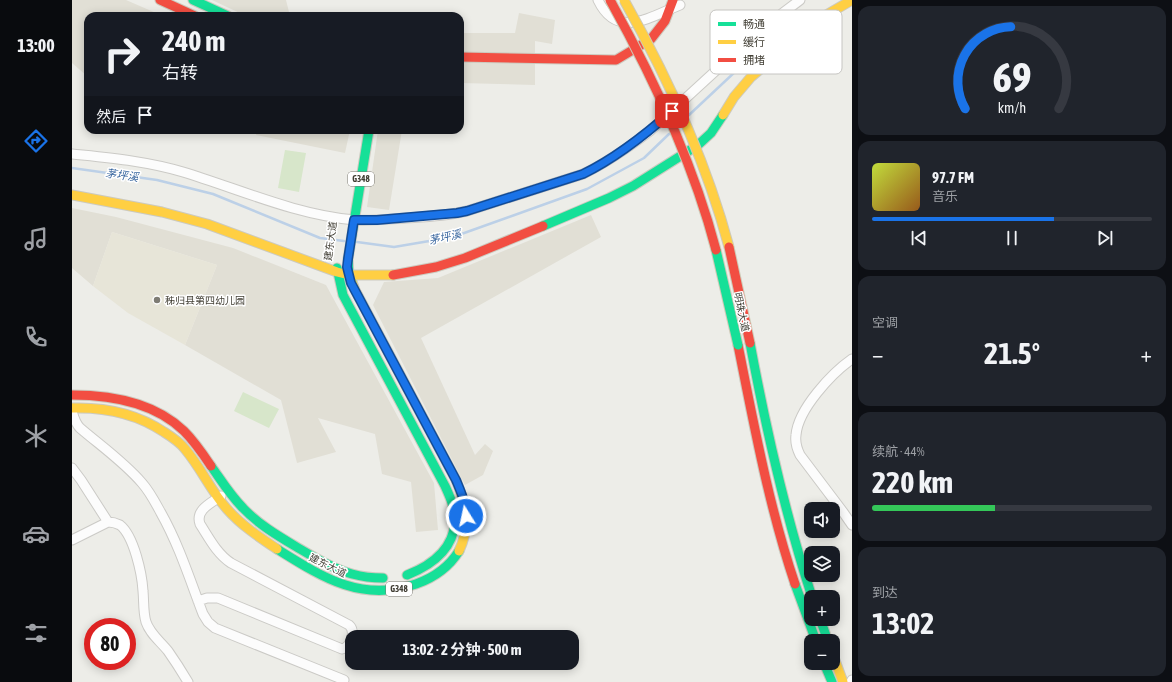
<!DOCTYPE html>
<html lang="zh">
<meta charset="utf-8">
<style>
:root{--surface:#171b24;--page:#20242c;--text:#f1f3f6;--muted:#9ea1a6;--line:#363941;--accent:#1a73e8}
body{margin:0;font-family:"Asap Condensed","Noto Sans SC",sans-serif;background:var(--page);color:var(--text);height:100vh;display:flex;flex-direction:column;font-size:15px;white-space:nowrap}
*{box-sizing:border-box;margin:0}
p{font-size:13px;color:var(--muted)}
.icon{flex:none;width:22px;height:22px;fill:none;stroke:currentColor;stroke-width:2;stroke-linecap:round;stroke-linejoin:round}
.map{position:relative;flex:1;overflow:hidden}
.panel{display:flex;flex-direction:column;gap:6px;padding:6px;background:#0d0f14;width:320px}
.panel>*{flex:none}
.guide{position:absolute;left:12px;top:12px;width:380px;height:122px;border-radius:12px;box-shadow:0 2px 10px #0003;background:#171b24;color:var(--text);overflow:hidden}
.tools{position:absolute;left:732px;top:502px;display:grid;gap:8px}
.tools a{display:grid;place-items:center;width:36px;height:36px;border-radius:8px;background:var(--surface);box-shadow:0 2px 10px #0003;font-size:20px}
.speed{position:absolute;left:12px;top:618px;display:flex;gap:8px;font-size:20px;font-weight:700;text-align:center}
.speed>*{display:grid;place-content:center;width:52px;height:52px;border-radius:50%;background:var(--surface);box-shadow:0 2px 10px #0003;line-height:1}
.speed .limit{border:6px solid #d22;background:#fff;color:#111}
.pin{position:absolute;display:grid;place-items:center;width:34px;height:34px;color:#fff;margin:-17px;border-radius:8px;box-shadow:0 2px 6px #0006}
.me{position:absolute;width:44px;margin:-22px;rotate:350deg;stroke-linejoin:round;filter:drop-shadow(0 0 3px #0008)}
.turn{display:flex;align-items:center;gap:14px;height:84px;padding:0 12px;font-size:18px}
.turn .icon{width:52px;height:52px;stroke-width:2.5}
.turn b{display:block;font-size:28px;line-height:34px}
.then{display:flex;align-items:center;height:38px;padding:0 12px;background:#0003;gap:8px;font-size:15px}
.big{font-size:30px;font-weight:700;line-height:1.1}
.panel .tile{flex:1;display:flex;flex-direction:column;justify-content:center;gap:6px;min-width:0;padding:0 14px;border-radius:12px;background:var(--page)}
.panel .dial{align-items:center;gap:0}
.dial svg{height:104px;overflow:visible;fill:none;stroke:var(--line);stroke-width:7;stroke-linecap:round;text-anchor:middle}
.dial text{fill:var(--text);stroke:none}
.song{display:flex;align-items:center;gap:12px}
.cover{width:48px;height:48px;border-radius:6px;background:linear-gradient(135deg,hsl(70 70% 55%),hsl(30 70% 35%))}
.played{height:4px;border-radius:2px;background:linear-gradient(90deg,var(--accent) 65%,var(--line) 65%)}
.keys{display:flex;justify-content:space-around;direction:ltr}
.heat{display:flex;justify-content:space-between;align-items:center;font-size:22px;direction:ltr}
.charge{height:6px;border-radius:3px;background:linear-gradient(90deg,#34c759 44%,var(--line) 0)}
.trip{position:absolute;left:273px;top:630px;width:234px;height:40px;border-radius:12px;background:var(--surface);box-shadow:0 2px 10px #0003;font-weight:700;line-height:40px;text-align:center}
main{display:flex;flex:1;min-height:0}
.menu{display:flex;flex-direction:column;width:72px;justify-content:space-around;align-items:center;background:#090b0e;color:var(--muted)}
.menu .icon{width:28px;height:28px}
.menu .selected{color:var(--accent)}
.menu b{font-size:18px;color:var(--text)}
.map>svg:first-child{display:block}
.residential{fill:#e1dfd5}
.education{fill:#e7e5d8}
.green{fill:#d7e6ca}
.lines{fill:none;stroke-linecap:round;stroke-linejoin:round}
.stream{stroke:#bcd0e7;stroke-width:2.5}
.street-casing{stroke:#cbcac6;stroke-width:11}
.fast-casing{stroke:#cccabf;stroke-width:11}
.slow-casing{stroke:#cccabf;stroke-width:11}
.jam-casing{stroke:#cccabf;stroke-width:11}
.street{stroke:#fcfcfc;stroke-width:9}
.fast{stroke:#16e098;stroke-width:9}
.slow{stroke:#ffcf43;stroke-width:9}
.jam{stroke:#f24e42;stroke-width:9}
.fast-bridge-casing{stroke:#cecab7;stroke-width:11;stroke-linecap:butt}
.slow-bridge-casing{stroke:#cecab7;stroke-width:11;stroke-linecap:butt}
.jam-bridge-casing{stroke:#cecab7;stroke-width:11;stroke-linecap:butt}
.fast-bridge{stroke:#16e098;stroke-width:9}
.slow-bridge{stroke:#ffcf43;stroke-width:9}
.jam-bridge{stroke:#f24e42;stroke-width:9}
.route-casing{stroke:#114b97;stroke-width:10}
.route{stroke:#1a73e8;stroke-width:7}
.poi-dot{fill:#7e7c74;stroke:#fff;stroke-width:1.5}
.labels{text-anchor:middle;stroke-width:3;stroke-linejoin:round;paint-order:stroke}
.shield{fill:#fff;stroke:#7b7972;stroke-width:1}
.shield-label{font-size:9px;font-weight:bold;fill:#423f35}
.street-label{font-size:10px;fill:#423f35;stroke:#fff}
.poi-label{font-size:10px;fill:#423f35;stroke:#fff;text-anchor:start}
.water-label{font-size:11px;font-style:italic;fill:#3b68a0;stroke:#fff}
.key{fill:#fff;stroke:#c6c5c2;stroke-width:1}
.key-label{font-size:11px;fill:#423f35}
</style>
<main>
<nav class="menu">
<b>13:00</b>
<svg class="icon selected" aria-label="directions" viewBox="0 0 24 24"><path d="M12 3l9 9-9 9-9-9zM9 14v-3h6M13 9l2 2-2 2"/></svg>
<svg class="icon" aria-label="music" viewBox="0 0 24 24"><path d="M9 18V5l10-2v13"/><circle cx="6" cy="18" r="3"/><circle cx="16" cy="16" r="3"/></svg>
<svg class="icon" aria-label="phone" viewBox="0 0 24 24"><path d="M5 4h4l2 5-3 2q2 4 5 5l2-3 5 2v4C11 20 4 13 5 4z"/></svg>
<svg class="icon" aria-label="climate" viewBox="0 0 24 24"><path d="M12 3v18M4 7l16 10M4 17L20 7"/></svg>
<svg class="icon" aria-label="car" viewBox="0 0 24 24"><path d="M5 17H2v-5l4-1 3-4h7l3 4 3 1v5h-3M9 17h6M6 11h13"/><circle cx="7" cy="17" r="2"/><circle cx="17" cy="17" r="2"/></svg>
<svg class="icon" aria-label="filters" viewBox="0 0 24 24"><path d="M4 7h16M4 17h16"/><circle cx="9" cy="7" r="2"/><circle cx="15" cy="17" r="2"/></svg>
</nav>
<div class="map">
<svg width="780" height="682" viewBox="0 0 780 682">
<rect width="100%" height="100%" fill="#edede8"/>
<!-- residential -->
<path class="residential" d="M 0,0 L 54,0 L 91,16 L 16,16 L 15,76 L 0,63 Z
M 140,0 L 214,0 L 218,16 L 174,16 Z
M 447,13 L 483,20 L 480,44 L 463,41 L 463,85 L 388,83 L 388,33 L 443,33 Z
M 185,130 L 278,130 L 273,153 L 184,135 Z
M 306,130 L 330,130 L 317,210 L 295,207 Z
M 0,208 L 44,217 L 161,248 L 254,285 L 362,483 L 366,530 L 344,532 L 339,482 L 310,474 L 303,434 L 246,418 L 264,452 L 225,463 L 209,400 L 113,345 L 145,265 L 40,232 L 21,286 L 0,268 Z
M 519,215 L 529,237 L 349,338 L 403,455 L 413,444 L 421,451 L 411,475 L 393,485 L 301,305 L 312,282 L 366,278 Z"/>
<!-- education -->
<path class="education" d="M 40,232 L 145,265 L 113,345 L 56,313 L 21,286 Z"/>
<!-- green -->
<path class="green" d="M 213,150 L 234,153 L 227,192 L 206,188 Z
M 171,392 L 207,409 L 197,428 L 162,411 Z"/>
<g class="lines">
<!-- stream -->
<path class="stream" d="M 617,115 L 697,40
M 0,168 L 85,180 L 141,194 L 248,238 L 272,241
M 285,242 L 322,247 L 381,237 L 515,189 L 572,158 L 597,134"/>
<!-- street casing -->
<g class="street-casing">
<path id="street" d="M 526,0 C 545,40 578,17 608,5
M 0,154 C 38,158 74,161 111,172 C 167,189 224,215 283,220 C 300,221 317,219 334,218 C 351,217 368,216 385,213 L 395,211 L 511,174 C 534,163 557,147 578,131 L 687,31 L 728,0
M 780,359 C 760,373 726,409 724,435 C 723,442 725,449 728,455 L 771,512 L 780,525
M 0,411 C 2,418 3,423 8,428 C 29,446 52,462 70,483 C 78,492 83,502 89,513 C 107,545 118,580 131,614 L 136,622 L 143,628 L 272,680
M 0,468 L 9,480 L 36,522 C 40,522 44,523 48,525 C 62,536 70,574 71,591 C 72,601 71,612 74,622 C 78,634 88,641 96,651 C 103,661 110,672 116,682
M 0,540 L 36,522
M 126,601 L 135,598 L 146,598 L 270,649 C 279,647 284,631 277,625 L 159,563 C 145,554 137,538 128,524 C 123,510 139,503 149,496
M 779,682 L 780,680"/>
</g>
<!-- fast casing -->
<g class="fast-casing">
<path id="fast" d="M 121,0 L 156,16
M 471,226 L 537,198 L 561,186 L 626,145 L 639,133 L 651,115
M 265,268 L 271,295 L 373,486 C 378,497 384,510 383,522 C 381,550 358,566 335,575
M 280,282 L 277,275 L 276,259 L 297,130
M 678,343 C 694,429 713,514 740,597
M 139,466 C 149,480 158,495 171,508 C 187,525 208,537 228,549 C 245,559 262,569 280,574 C 291,577 301,578 311,578
M 205,549 C 250,577 289,603 344,584 C 361,578 377,567 387,551
M 723,584 L 744,641
M 748,619 L 756,641
M 752,663 L 760,682"/>
</g>
<!-- slow casing -->
<g class="slow-casing">
<path id="slow" d="M 651,115 L 662,97 L 679,77 L 734,30 L 756,14 L 780,0
M 0,195 L 90,212 L 135,224 L 265,272 L 277,275 L 321,275
M 280,282 L 283,290 L 384,480 C 394,505 399,526 387,551
M 0,408 C 33,407 64,413 92,432 C 100,437 108,442 113,449 C 129,468 139,491 155,509 C 169,525 187,537 205,549
M 761,655 L 771,682"/>
</g>
<!-- jam casing -->
<g class="jam-casing">
<path id="jam" d="M 88,0 L 123,16
M 388,57 L 544,60 L 579,39 L 593,21 L 601,0
M 321,275 L 364,267 L 393,258 L 471,226
M 666,345 C 682,425 697,507 723,584
M 0,395 C 39,395 83,403 112,431 C 123,442 131,454 139,466"/>
</g>
<!-- street -->
<use href="#street" class="street"/>
<!-- fast -->
<use href="#fast" class="fast"/>
<!-- slow -->
<use href="#slow" class="slow"/>
<!-- jam -->
<use href="#jam" class="jam"/>
<!-- fast-bridge casing -->
<g class="fast-bridge-casing">
<path id="fast-bridge" d="M 644,250 L 666,345"/>
</g>
<!-- slow-bridge casing -->
<g class="slow-bridge-casing">
<path id="slow-bridge" d="M 552,0 C 596,78 634,160 657,247"/>
</g>
<!-- jam-bridge casing -->
<g class="jam-bridge-casing">
<path id="jam-bridge" d="M 538,0 C 582,79 621,162 644,250
M 657,247 L 678,343"/>
</g>
<!-- fast-bridge -->
<use href="#fast-bridge" class="fast-bridge"/>
<!-- slow-bridge -->
<use href="#slow-bridge" class="slow-bridge"/>
<!-- jam-bridge -->
<use href="#jam-bridge" class="jam-bridge"/>
</g>
<g class="lines">
<!-- route casing -->
<g class="route-casing">
<path id="route" d="M 394,516 C 394,503 389,492 384,480 L 279,283 L 275,267 L 276,259 L 282,220 L 305,220 L 385,213 L 395,211 L 511,174 C 544,158 573,135 600,111"/>
</g>
<!-- route -->
<use href="#route" class="route"/>
</g>
<!-- markers -->
<circle class="poi-dot" cx="85" cy="300" r="4"/>
<g class="labels">
<!-- shield labels -->
<g class="shield">
<rect x="276" y="172" width="26" height="14" rx="3"/>
<rect x="314" y="582" width="26" height="14" rx="3"/>
</g>
<g class="shield-label">
<text x="289" y="182">G348</text>
<text x="327" y="592">G348</text>
</g>
<!-- street labels -->
<g class="street-label">
<text transform="translate(258 241) rotate(-82)" y="4">建东大道</text>
<text transform="translate(670 312) rotate(78)" y="4">明珠大道</text>
<text transform="translate(256 565) rotate(26)" y="4">建东大道</text>
</g>
<!-- poi labels -->
<g class="poi-label">
<text x="93" y="304">秭归县第四幼儿园</text>
</g>
<!-- water labels -->
<g class="water-label">
<text transform="translate(50 175) rotate(8)" y="4">茅坪溪</text>
<text transform="translate(373 237) rotate(-13)" y="4">茅坪溪</text>
</g>
</g>
<!-- legend -->
<rect x="638" y="10" width="132" height="64" rx="6" class="key"/>
<rect x="646" y="22" width="18" height="4" fill="#16e098"/>
<rect x="646" y="40" width="18" height="4" fill="#ffcf43"/>
<rect x="646" y="58" width="18" height="4" fill="#f24e42"/>
<g class="key-label">
<text x="671" y="28">畅通</text>
<text x="671" y="46">缓行</text>
<text x="671" y="64">拥堵</text>
</g>
</svg>
<div class="tools">
<a><svg class="icon" aria-label="sound" viewBox="0 0 24 24"><path d="M4 9h4l5-4v14l-5-4H4zM17 9q2 3 0 6"/></svg></a>
<a><svg class="icon" aria-label="layers" viewBox="0 0 24 24"><path d="M12 4l9 5-9 5-9-5zM3 14l9 5 9-5"/></svg></a>
<a>+</a>
<a>−</a>
</div>
<div class="speed"><div class="limit">80</div></div>
<div class="pin" style="left:600px;top:111px;background:#d93025"><svg class="icon" aria-label="arrive" viewBox="0 0 24 24"><path d="M6 21V4h12l-3 4 3 4H6"/></svg></div>
<svg class="me" style="left:394px;top:516px" viewBox="-20 -20 40 40"><circle r="17" fill="#1a73e8" stroke="#fff" stroke-width="3"/><path d="M0-11L8 9 0 5-8 9z" fill="#fff"/></svg>
<div class="trip">13:02 · 2 分钟 · 500 m</div>
<div class="guide">
<div class="turn"><svg class="icon" aria-label="right" viewBox="0 0 24 24"><path d="M7 20v-9h11M14 6l5 5-5 5"/></svg><div><b>240 m</b>右转</div></div>
<div class="then">然后<svg class="icon" aria-label="arrive" viewBox="0 0 24 24"><path d="M6 21V4h12l-3 4 3 4H6"/></svg></div>
</div>
</div>
<section class="panel">
<div class="tile dial"><svg viewBox="0 0 100 80">
<path d="M14 69A42 42 0 1 1 86 69"/>
<path d="M14 69A42 42 0 0 1 49 6" stroke="#1a73e8"/>
<text x="50" y="56" font-size="32" font-weight="700">69</text>
<text x="50" y="72" font-size="11">km/h</text>
</svg></div>
<div class="tile">
<div class="song"><i class="cover"></i><div><b>97.7 FM</b><p>音乐</p></div></div>
<div class="played"></div>
<div class="keys"><svg class="icon" aria-label="previous" viewBox="0 0 24 24"><path d="M18 5L8 12l10 7zM5 5v14"/></svg><svg class="icon" aria-label="pause" viewBox="0 0 24 24"><path d="M8 5v14M16 5v14"/></svg><svg class="icon" aria-label="next" viewBox="0 0 24 24"><path d="M6 5l10 7-10 7zM19 5v14"/></svg></div>
</div>
<div class="tile"><p>空调</p>
<div class="heat"><a>−</a><b class="big">21.5°</b><a>+</a></div>
</div>
<div class="tile"><p>续航 · 44%</p><b class="big">220 km</b><div class="charge"></div></div>
<div class="tile"><p>到达</p><b class="big">13:02</b></div>
</section>
</main>
